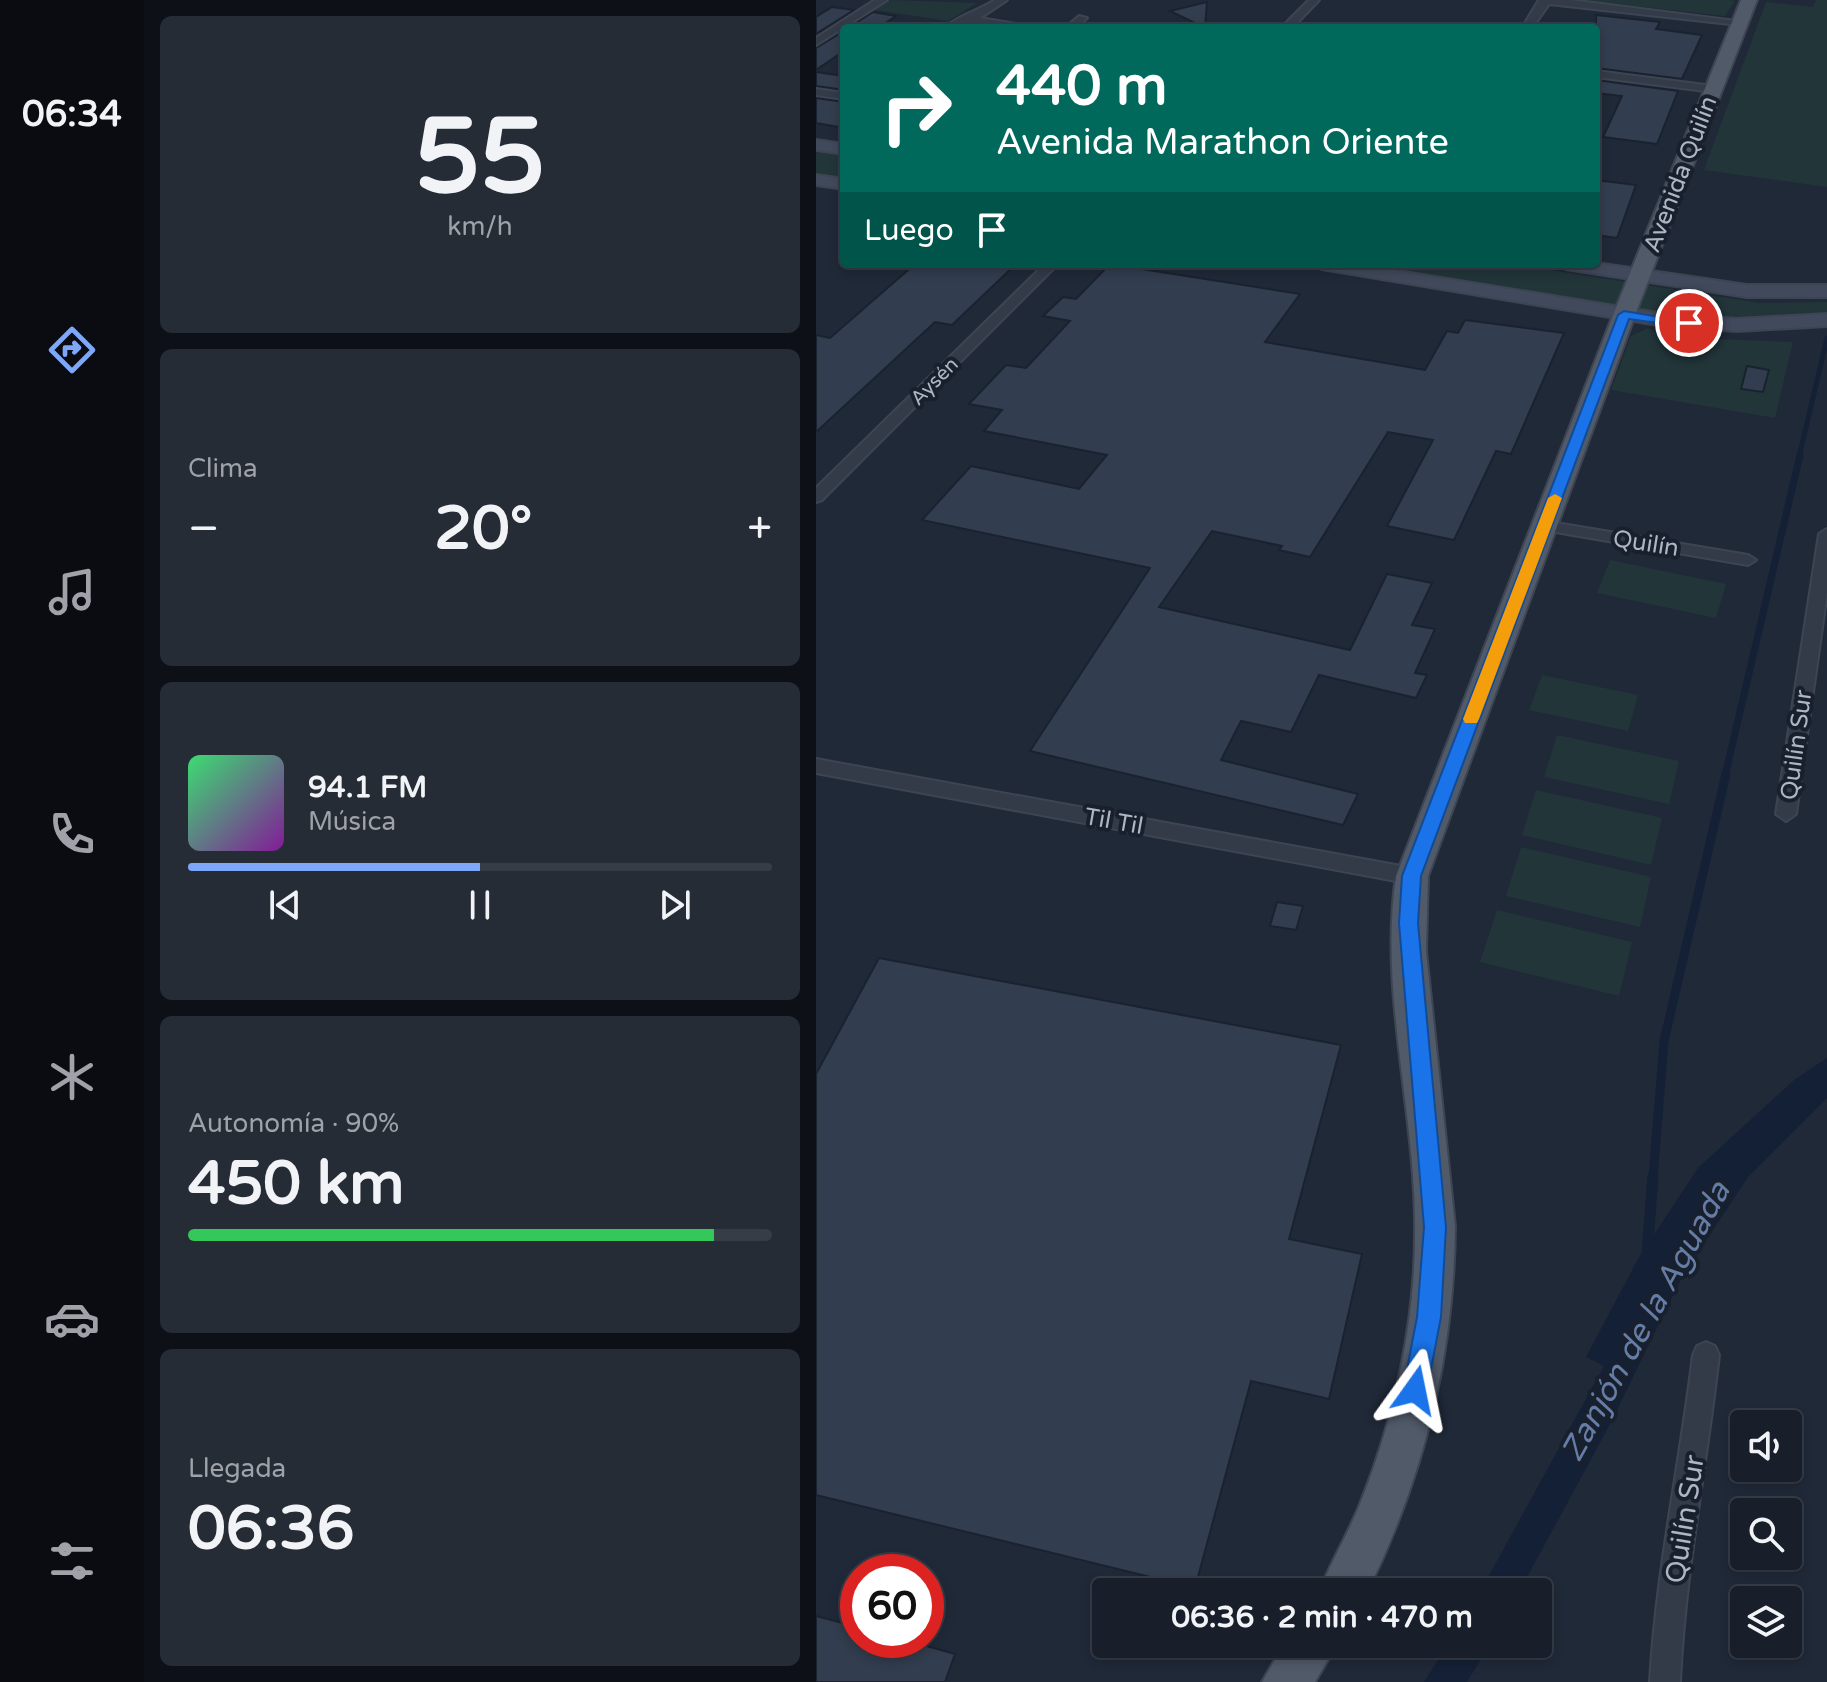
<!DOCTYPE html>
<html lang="es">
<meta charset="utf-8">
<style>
:root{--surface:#181f2a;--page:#252c36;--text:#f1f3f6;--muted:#9fa2a8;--line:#363d47;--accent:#7ea7fa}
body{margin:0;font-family:"Varela Round",sans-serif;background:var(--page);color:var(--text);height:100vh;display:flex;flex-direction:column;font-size:30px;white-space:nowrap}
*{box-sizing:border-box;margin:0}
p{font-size:26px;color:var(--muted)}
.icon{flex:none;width:44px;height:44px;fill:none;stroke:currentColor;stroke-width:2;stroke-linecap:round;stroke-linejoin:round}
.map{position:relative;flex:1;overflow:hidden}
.side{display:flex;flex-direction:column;gap:16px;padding:16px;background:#0d1117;width:672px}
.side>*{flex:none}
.guide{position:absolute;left:24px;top:24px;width:760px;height:244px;border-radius:8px;box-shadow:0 4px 12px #0003,0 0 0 2px var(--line);background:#00695c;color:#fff;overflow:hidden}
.controls{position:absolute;left:914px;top:1410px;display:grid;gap:16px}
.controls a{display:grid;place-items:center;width:72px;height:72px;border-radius:8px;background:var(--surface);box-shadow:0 4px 12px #0003,0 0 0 2px var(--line);font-size:40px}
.speed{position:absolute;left:24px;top:1554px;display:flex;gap:16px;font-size:40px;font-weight:700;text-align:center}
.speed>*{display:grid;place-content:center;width:104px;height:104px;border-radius:50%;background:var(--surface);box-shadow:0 4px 12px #0003,0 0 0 2px var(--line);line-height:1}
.speed .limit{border:12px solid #d22;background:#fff;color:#111}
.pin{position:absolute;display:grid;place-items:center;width:68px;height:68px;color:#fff;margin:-34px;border:4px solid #fff;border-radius:50%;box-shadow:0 2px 8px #0007}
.me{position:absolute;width:88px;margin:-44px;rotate:12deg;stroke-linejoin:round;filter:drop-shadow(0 0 6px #0008)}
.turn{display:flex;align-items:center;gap:28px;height:168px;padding:0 24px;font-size:36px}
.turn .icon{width:104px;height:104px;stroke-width:2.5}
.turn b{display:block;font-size:56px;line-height:68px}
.then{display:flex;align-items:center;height:76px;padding:0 24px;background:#0003;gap:16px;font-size:30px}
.big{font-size:60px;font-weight:800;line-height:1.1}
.side .widget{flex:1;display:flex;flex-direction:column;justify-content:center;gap:12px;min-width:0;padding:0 28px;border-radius:12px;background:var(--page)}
.side .dial{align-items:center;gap:0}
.dial b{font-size:104px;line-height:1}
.song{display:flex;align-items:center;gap:24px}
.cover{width:96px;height:96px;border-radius:12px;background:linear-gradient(135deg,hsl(140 70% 55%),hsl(290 70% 35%))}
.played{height:8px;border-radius:4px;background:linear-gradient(90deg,var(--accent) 50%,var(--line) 50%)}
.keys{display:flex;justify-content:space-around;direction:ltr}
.heat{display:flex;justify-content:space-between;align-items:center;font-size:44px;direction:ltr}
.charge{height:12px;border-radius:6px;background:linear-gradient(90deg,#34c759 90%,var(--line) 0)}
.trip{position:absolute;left:276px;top:1578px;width:460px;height:80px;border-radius:8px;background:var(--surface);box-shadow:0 4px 12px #0003,0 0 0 2px var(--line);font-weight:800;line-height:80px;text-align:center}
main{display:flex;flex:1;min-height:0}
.tabs{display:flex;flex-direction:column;width:144px;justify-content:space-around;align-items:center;background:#0a0c11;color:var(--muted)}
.tabs .icon{width:56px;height:56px}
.tabs .active{color:var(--accent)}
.tabs b{font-size:36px;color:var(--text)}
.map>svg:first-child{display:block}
.green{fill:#223539}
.water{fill:#142035}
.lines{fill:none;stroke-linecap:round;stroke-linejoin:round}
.stream-far3{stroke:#142035;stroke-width:5}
.stream-far2{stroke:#142035;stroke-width:7}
.stream-far1{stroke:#142035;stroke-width:9}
.stream{stroke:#142035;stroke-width:11}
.building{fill:#323d4f;stroke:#1b222f;stroke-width:2}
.street-casing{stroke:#3d4452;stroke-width:4}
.secondary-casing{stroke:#3d4452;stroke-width:4}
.primary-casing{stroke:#3d4452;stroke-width:4}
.street{fill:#333b49;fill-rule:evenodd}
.secondary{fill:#414a5c;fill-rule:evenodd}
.primary{fill:#515a69;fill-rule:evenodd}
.route{fill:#1a73e8;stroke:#114b97;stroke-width:2}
.slow{fill:#f59e0b}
.labels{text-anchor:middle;stroke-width:8;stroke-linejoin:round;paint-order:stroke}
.far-street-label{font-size:20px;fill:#aeb5c5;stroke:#19202d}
.street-label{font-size:24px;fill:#aeb5c5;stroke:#19202d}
.near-street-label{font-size:28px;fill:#aeb5c5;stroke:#19202d}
.near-water-label{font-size:32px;font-style:italic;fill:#657da6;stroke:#19202d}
</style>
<main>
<nav class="tabs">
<b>06:34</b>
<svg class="icon active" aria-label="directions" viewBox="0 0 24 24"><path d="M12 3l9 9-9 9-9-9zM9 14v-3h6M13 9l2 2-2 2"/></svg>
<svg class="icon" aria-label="music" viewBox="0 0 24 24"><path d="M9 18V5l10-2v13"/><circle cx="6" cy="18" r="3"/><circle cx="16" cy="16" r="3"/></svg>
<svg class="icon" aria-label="phone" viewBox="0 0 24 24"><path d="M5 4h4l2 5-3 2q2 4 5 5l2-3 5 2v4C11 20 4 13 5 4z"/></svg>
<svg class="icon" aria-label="climate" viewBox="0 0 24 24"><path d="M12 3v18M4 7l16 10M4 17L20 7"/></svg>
<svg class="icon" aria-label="car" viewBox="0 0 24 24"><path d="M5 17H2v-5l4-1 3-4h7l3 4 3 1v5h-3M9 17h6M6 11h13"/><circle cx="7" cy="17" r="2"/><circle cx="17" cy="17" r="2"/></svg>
<svg class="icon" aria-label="filters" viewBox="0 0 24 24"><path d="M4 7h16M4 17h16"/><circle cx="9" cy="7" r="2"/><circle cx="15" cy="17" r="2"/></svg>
</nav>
<section class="side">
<div class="widget dial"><b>55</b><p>km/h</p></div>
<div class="widget"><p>Clima</p>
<div class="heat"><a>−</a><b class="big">20°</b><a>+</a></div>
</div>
<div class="widget">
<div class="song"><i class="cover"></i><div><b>94.1 FM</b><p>Música</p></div></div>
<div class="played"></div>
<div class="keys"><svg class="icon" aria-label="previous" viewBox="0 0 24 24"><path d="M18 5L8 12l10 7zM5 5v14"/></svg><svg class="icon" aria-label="pause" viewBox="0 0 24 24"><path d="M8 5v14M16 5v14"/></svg><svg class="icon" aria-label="next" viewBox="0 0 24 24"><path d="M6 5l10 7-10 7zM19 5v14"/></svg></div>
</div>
<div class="widget"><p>Autonomía · 90%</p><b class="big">450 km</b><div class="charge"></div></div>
<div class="widget"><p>Llegada</p><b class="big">06:36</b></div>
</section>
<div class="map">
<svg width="1011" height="1682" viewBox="0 0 1011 1682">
<rect width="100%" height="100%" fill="#202938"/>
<!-- green -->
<path class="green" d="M 75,0 L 161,3 L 132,21 L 59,10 Z
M 765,0 L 913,0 L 919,1 L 909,16 Z
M 1000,0 L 1011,0 L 1011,187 L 888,170 L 950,2 L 997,7 Z
M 0,152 L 28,156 L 28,181 L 0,176 Z
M 522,264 L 696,264 L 944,303 L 1011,302 L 1011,316 L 974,320 L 875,320 Z
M 832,328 L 850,337 L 977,342 L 959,418 L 795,390 L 815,336 Z
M 794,560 L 910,584 L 900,618 L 781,593 Z
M 726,675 L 822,695 L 812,731 L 713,710 Z
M 741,735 L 863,761 L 853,804 L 728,777 Z
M 720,790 L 846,818 L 835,865 L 706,835 Z
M 705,847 L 835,877 L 824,927 L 690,896 Z
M 681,910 L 816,942 L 803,996 L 664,962 Z"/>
<!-- water -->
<path class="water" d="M 1011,1058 L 1011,1098 L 932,1177 L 866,1277 L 793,1426 L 703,1592 L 664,1592 L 788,1366 L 770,1357 L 822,1259 L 882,1168 L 978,1080 Z
M 632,1644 L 674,1644 L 651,1682 L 608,1682 Z"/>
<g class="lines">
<!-- stream-far3 -->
<path class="stream-far3" d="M 983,457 L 1011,338"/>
<!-- stream-far2 -->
<path class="stream-far2" d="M 909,776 L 984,455"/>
<!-- stream-far1 -->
<path class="stream-far1" d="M 837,1178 L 848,1041 L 910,774"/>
<!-- stream -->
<path class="stream" d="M 831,1254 L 837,1176"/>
</g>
<!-- building -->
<path class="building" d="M 391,2 L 389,28 L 354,11 Z
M 16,7 L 38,10 L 0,34 L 0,17 Z
M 57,12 L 80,16 L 62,28 L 32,28 Z
M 780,15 L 844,22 L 840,29 L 886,35 L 866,79 L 780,68 Z
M 28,31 L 28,51 L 0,70 L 0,48 Z
M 0,72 L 28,76 L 28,90 L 0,86 Z
M 780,80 L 862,91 L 841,144 L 787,137 L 806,96 L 780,93 Z
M 0,98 L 28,102 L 28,128 L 0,123 Z
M 780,180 L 820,185 L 801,238 L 780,235 Z
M 99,264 L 200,264 L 136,325 L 119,322 L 0,432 L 0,335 L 14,338 Z
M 294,264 L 484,294 L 449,342 L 609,370 L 631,331 L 642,333 L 649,320 L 748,333 L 695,454 L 680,451 L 638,540 L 571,526 L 617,440 L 572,432 L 494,557 L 463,550 L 466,546 L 396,531 L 343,607 L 534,650 L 571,574 L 616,583 L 596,625 L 619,629 L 599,673 L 611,675 L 600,698 L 503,675 L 475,732 L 425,721 L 405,760 L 542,794 L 527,825 L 214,751 L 334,568 L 106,520 L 155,466 L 263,489 L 291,455 L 168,431 L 186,410 L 153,404 L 190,365 L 210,368 L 254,321 L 227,316 L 247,297 L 260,299 Z
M 931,366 L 953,370 L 947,392 L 925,389 Z
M 461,902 L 487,906 L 480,930 L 454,926 Z
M 63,958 L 525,1045 L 473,1239 L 546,1254 L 513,1399 L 435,1381 L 379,1588 L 0,1495 L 0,1074 Z
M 0,1616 L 42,1627 L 42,1640 L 89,1640 L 139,1654 L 129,1682 L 0,1682 Z"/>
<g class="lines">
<!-- street casing -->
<g class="street-casing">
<path id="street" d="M 59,0 L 71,0 L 0,45 L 0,38 Z
M 179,0 L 191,0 L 164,18 L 225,28 L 148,22 L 140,28 L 128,28 C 141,16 162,11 179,0 Z
M 493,0 L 503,0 L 476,28 L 465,28 Z
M 723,0 L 754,0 L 928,22 L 923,25 L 733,4 L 716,28 L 706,28 Z
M 263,16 L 271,18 L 260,28 L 249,28 Z
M 780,71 L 897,86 L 902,89 L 897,92 L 780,77 Z
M 0,89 L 28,93 L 28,99 L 0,95 Z
M 229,264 L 242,264 L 6,500 L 0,502 L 0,488 Z
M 728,521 L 932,555 L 940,560 L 932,565 L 722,529 L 720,526 Z
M 1011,529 L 1011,592 L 980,814 L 970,821 L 960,814 L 1003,534 Z
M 0,759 L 596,868 L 603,871 L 606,876 L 603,881 L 596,884 L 0,773 Z
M 890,1342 L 899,1346 L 903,1355 C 891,1464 869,1572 864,1682 L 834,1682 C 840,1572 864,1464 877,1355 L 881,1346 Z"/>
</g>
<!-- secondary casing -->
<g class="secondary-casing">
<path id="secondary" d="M 0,140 L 28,144 L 28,154 L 0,150 Z
M 0,175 L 28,179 L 28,189 L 0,185 Z
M 780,263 L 931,285 L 1011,285 L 1011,297 L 931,297 L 750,269 L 741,264 Z
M 497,264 L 539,264 L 848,314 L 921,319 L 1011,314 L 1011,326 L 921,331 L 848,326 L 506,269 Z"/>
</g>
<!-- primary casing -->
<g class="primary-casing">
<path id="primary" d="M 925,0 L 941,0 L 819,315 L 612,876 L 610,951 L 639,1226 C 638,1354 608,1477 551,1592 L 503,1592 C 515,1562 532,1534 544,1504 C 579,1417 600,1320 599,1226 C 599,1110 563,992 580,876 L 797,315 Z
M 468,1644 L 521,1644 L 499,1682 L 446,1682 Z"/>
</g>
<!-- street -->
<use href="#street" class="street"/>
<!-- secondary -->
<use href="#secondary" class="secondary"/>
<!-- primary -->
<use href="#primary" class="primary"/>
</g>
<!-- route -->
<path class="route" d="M 808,311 L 879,323 L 873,327 L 813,319 L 605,876 L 602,923 L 630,1227 L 625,1317 L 611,1390 L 607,1399 L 599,1402 L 590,1399 L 587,1390 L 601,1317 L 608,1227 L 583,923 L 586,876 L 802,315 Z"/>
<!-- slow -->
<path class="slow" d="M 739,494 L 746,498 L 663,719 L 661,723 L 649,723 L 647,719 L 732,498 Z"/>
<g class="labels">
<!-- far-street labels -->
<g class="far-street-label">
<text transform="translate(118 381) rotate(-45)" y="7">Aysén</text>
</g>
<!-- street labels -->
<g class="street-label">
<text transform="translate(864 174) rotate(-69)" y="8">Avenida Quilín</text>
<text transform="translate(830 543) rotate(9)" y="8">Quilín</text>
<text transform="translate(980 745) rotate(-82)" y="8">Quilín Sur</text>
<text transform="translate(298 821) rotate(10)" y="8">Til Til</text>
</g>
<!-- near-street labels -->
<g class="near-street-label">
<text transform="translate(868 1519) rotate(-81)" y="10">Quilín Sur</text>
</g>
<!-- near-water labels -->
<g class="near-water-label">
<text transform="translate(829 1321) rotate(-61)" y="11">Zanjón de la Aguada</text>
</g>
</g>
</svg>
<div class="controls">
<a><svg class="icon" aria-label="sound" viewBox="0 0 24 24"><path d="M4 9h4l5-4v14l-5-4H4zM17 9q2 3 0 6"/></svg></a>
<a><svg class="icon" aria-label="search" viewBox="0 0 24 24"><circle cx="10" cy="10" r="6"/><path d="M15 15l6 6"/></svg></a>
<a><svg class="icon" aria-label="layers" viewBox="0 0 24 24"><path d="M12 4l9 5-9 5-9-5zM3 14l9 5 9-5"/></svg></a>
</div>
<div class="speed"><div class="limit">60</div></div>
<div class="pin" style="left:873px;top:323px;background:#d93025"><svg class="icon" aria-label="arrive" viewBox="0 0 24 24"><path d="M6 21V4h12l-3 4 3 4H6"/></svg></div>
<svg class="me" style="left:599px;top:1390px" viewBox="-20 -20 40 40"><path d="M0-17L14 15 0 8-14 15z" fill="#1a73e8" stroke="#fff" stroke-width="4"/></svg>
<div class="trip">06:36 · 2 min · 470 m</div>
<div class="guide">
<div class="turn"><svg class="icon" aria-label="right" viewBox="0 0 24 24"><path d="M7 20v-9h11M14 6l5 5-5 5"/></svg><div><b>440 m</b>Avenida Marathon Oriente</div></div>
<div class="then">Luego<svg class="icon" aria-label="arrive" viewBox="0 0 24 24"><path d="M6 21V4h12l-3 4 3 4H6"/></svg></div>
</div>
</div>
</main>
